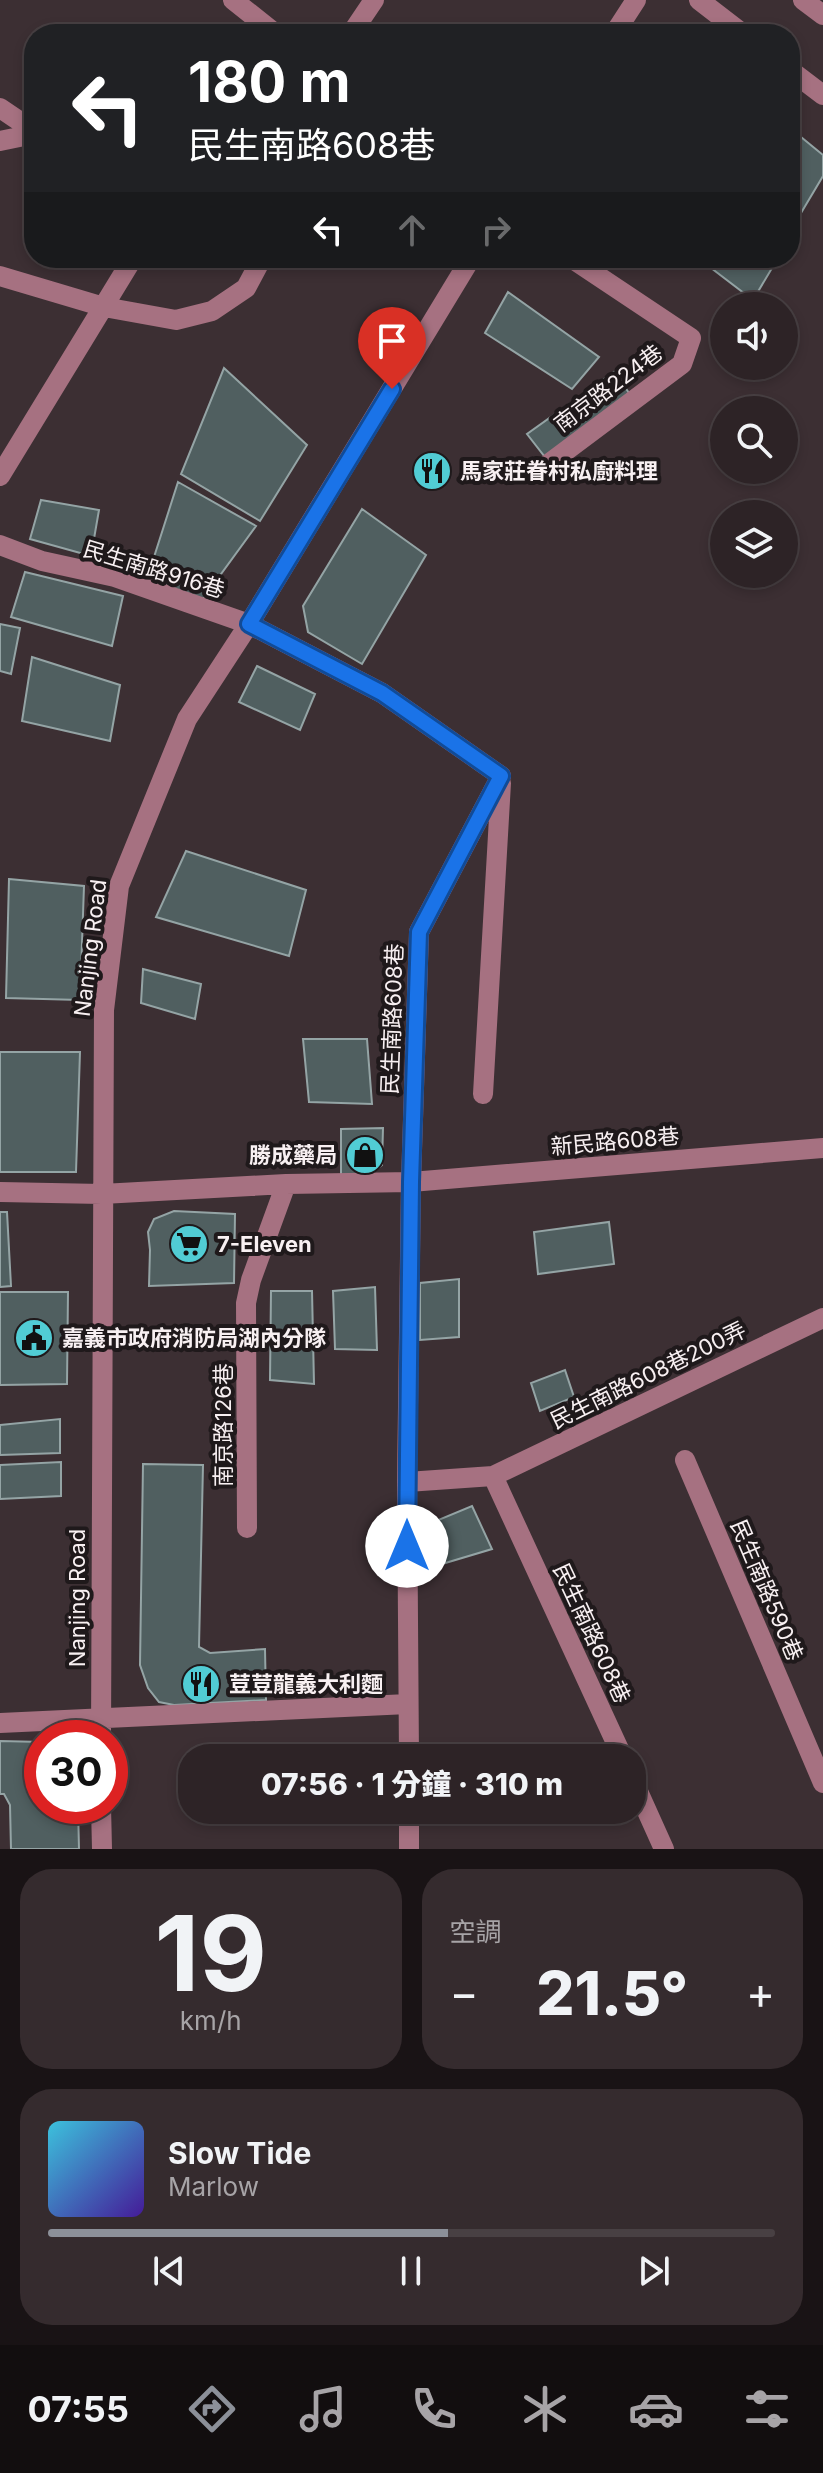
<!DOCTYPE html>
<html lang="zh-TW">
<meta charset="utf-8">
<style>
:root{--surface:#2d2326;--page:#352b2e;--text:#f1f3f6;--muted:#a7a4a7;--line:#484043;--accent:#8c9099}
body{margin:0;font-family:Inter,"Noto Sans TC",sans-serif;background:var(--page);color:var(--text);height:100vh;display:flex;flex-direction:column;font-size:30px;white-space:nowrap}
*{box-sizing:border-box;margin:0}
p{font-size:26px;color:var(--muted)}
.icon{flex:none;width:44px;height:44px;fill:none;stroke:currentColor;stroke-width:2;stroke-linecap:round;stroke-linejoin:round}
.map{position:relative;height:1849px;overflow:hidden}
.side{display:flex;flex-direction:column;gap:20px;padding:20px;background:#191315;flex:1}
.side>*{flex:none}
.banner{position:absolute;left:24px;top:24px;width:776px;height:244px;border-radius:32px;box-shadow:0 4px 12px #0003,0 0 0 2px var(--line);background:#202124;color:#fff;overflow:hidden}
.tools{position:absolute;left:710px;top:292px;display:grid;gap:16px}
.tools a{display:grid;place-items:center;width:88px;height:88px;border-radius:50%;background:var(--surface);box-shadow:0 4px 12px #0003,0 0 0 2px var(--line);font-size:40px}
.speed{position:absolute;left:24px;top:1720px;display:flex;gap:16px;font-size:40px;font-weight:700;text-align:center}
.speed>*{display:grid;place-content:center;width:104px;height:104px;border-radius:50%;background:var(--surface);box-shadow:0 4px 12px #0003,0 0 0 2px var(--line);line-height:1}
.speed .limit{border:12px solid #d22;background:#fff;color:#111}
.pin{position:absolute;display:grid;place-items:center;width:68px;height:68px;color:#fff;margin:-82px -34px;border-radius:50% 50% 50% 0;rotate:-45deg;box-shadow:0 0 8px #0007}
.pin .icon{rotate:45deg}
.me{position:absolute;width:88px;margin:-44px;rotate:0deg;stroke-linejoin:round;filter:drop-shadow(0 0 6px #0008)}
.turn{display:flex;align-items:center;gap:28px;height:168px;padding:0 32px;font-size:36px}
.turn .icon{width:104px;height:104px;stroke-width:2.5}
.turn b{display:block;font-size:56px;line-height:68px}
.lanes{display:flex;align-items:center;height:76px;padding:0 32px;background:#0003;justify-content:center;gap:40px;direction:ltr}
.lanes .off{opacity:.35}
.big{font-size:60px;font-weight:800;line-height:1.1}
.side .tile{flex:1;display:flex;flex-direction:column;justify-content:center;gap:12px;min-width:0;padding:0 28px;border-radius:32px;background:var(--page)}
.side .dial{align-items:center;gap:0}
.dial b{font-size:104px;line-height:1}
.song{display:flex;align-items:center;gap:24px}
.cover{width:96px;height:96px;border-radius:12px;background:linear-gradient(135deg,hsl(190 70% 55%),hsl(260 70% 35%))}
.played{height:8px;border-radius:4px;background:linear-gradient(90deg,var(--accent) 55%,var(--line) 55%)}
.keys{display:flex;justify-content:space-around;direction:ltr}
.heat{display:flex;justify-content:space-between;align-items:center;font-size:44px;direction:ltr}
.side .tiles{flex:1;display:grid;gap:20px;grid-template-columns:1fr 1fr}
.tile:last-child{grid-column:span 2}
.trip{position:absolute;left:178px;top:1744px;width:468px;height:80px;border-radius:32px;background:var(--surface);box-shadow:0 4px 12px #0003,0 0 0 2px var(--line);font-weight:800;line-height:80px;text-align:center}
.tabs{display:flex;height:128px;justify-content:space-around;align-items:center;background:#120e0f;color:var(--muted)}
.tabs .icon{width:56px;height:56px}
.tabs .current{color:var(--accent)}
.tabs b{font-size:36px;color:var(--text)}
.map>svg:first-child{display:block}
.building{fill:#505f60;stroke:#94a4a5;stroke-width:2}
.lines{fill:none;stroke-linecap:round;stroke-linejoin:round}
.minor{stroke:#a67181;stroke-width:20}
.route-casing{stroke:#114b97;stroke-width:20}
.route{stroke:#1a73e8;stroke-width:14}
.labels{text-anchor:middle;stroke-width:8;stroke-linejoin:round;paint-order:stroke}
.street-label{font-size:22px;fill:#f8f0f2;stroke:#1f191b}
.poi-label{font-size:22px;font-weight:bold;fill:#f8f0f2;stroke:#1f191b;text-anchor:start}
</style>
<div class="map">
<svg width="823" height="1849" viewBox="0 0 823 1849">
<rect width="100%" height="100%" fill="#3c2f33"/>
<!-- building -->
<path class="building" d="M 790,128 L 823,155 L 823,176 L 801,213 L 790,204 Z
M 698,258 L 778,258 L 753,300 Z
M 508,292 L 599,357 L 572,389 L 485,333 Z
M 224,368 L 307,445 L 260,521 L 181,474 Z
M 614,372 L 637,404 L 552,466 L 527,434 Z
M 178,482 L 256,526 L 202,600 L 146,582 Z
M 41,500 L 99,510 L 91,556 L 30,539 Z
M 362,509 L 426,555 L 362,664 L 308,632 L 303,606 Z
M 25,572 L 123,596 L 112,646 L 11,617 Z
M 0,624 L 20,628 L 11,674 L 0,671 Z
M 32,657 L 120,685 L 110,741 L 22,721 Z
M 257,666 L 315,694 L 300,730 L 239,702 Z
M 186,851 L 306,890 L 289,956 L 156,917 Z
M 9,879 L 84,886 L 80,1000 L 6,998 Z
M 143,969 L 201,984 L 195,1019 L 141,1003 Z
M 303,1039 L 367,1039 L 372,1104 L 309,1102 Z
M 0,1052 L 80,1052 L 76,1172 L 0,1172 Z
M 383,1128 L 382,1165 L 369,1176 L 341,1175 L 341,1129 Z
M 174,1211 L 235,1214 L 234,1283 L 149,1286 L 150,1250 L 148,1232 L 154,1219 Z
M 0,1212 L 7,1212 L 11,1286 L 0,1287 Z
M 609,1222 L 614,1264 L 538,1274 L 534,1232 Z
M 459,1279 L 459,1337 L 420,1340 L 420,1283 Z
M 375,1287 L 377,1350 L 335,1349 L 333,1291 Z
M 271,1291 L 312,1291 L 314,1384 L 270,1380 Z
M 0,1292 L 68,1292 L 67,1384 L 0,1385 Z
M 565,1370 L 574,1397 L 540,1411 L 531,1383 Z
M 60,1419 L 60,1453 L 0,1455 L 0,1425 Z
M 61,1462 L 61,1496 L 0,1499 L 0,1465 Z
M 143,1464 L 203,1465 L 199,1647 L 210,1653 L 265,1649 L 266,1700 L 174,1705 L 159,1702 L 148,1688 L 140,1665 Z
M 472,1506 L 492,1549 L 442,1564 L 424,1526 Z
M 0,1741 L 42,1742 L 42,1806 L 78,1806 L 79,1849 L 11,1849 L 10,1805 L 4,1794 L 0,1794 Z"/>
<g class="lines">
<!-- minor -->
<path class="minor" d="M 233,0 L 276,34
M 699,0 L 743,34
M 803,0 L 823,15
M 351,34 L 374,0
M 614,34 L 636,0
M 790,70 L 823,95
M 0,108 L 34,131
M 0,141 L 34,134
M 0,276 L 104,307 L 176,320 L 212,311 L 246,288 L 262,258
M 543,468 L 682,364 L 691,338 L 571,258
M 0,476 L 133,258
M 0,545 L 42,561 L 115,577 L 249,624 L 382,693 L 501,776 L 419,932 L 411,1182 L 407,1482 L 409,1758
M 483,1094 L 501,783
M 0,1192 L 102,1194 L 286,1184 L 411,1182 L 823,1148
M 685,1460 L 823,1783
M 493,1476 L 623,1758
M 407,1482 L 493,1476 L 823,1318
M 247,1528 L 246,1303 L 251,1280 L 286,1184
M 0,1723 L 408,1704
M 101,1738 L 104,1010 L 119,886 L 187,719 L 249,624 L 471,258
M 632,1778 L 664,1849
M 101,1806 L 102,1849
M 409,1810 L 409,1849"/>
</g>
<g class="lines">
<!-- route casing -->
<g class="route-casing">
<path id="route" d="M 392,389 L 249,624 L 382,693 L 501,776 L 419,932 L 411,1182 L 407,1546"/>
</g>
<!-- route -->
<use href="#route" class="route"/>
</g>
<!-- icons -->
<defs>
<g id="restaurant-disc" transform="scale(2)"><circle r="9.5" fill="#51ccd4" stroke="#1f191b"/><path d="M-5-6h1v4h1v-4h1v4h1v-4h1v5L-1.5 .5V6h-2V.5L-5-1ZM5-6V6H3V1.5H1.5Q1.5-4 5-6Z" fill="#111"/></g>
<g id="shop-disc" transform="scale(2)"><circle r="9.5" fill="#51ccd4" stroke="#1f191b"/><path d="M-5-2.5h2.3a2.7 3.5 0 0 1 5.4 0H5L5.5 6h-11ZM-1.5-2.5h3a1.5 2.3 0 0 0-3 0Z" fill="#111"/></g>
<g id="supermarket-disc" transform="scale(2)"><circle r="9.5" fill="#51ccd4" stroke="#1f191b"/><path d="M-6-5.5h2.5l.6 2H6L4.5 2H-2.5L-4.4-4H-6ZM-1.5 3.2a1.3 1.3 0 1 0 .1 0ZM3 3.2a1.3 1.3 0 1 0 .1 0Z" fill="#111"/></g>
<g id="civic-disc" transform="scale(2)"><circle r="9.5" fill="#51ccd4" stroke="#1f191b"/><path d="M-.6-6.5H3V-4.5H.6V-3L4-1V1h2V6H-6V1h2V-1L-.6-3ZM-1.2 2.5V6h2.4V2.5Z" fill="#111"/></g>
</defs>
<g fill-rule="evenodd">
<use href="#restaurant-disc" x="432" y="471"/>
<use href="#shop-disc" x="365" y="1155"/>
<use href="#supermarket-disc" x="189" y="1244"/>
<use href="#civic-disc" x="34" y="1338"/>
<use href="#restaurant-disc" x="201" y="1684"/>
</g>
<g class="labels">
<!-- street labels -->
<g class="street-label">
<text transform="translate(608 388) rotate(-37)" y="8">南京路224巷</text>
<text transform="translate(154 569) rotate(17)" y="8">民生南路916巷</text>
<text transform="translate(90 948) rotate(-83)" y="8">Nanjing Road</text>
<text transform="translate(392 1019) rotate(-88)" y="8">民生南路608巷</text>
<text transform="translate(615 1141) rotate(-5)" y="8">新民路608巷</text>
<text transform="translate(648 1375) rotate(-26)" y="8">民生南路608巷200弄</text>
<text transform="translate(223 1425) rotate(-90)" y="8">南京路126巷</text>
<text transform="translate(767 1590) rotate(67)" y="8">民生南路590巷</text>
<text transform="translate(77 1598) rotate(-90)" y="8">Nanjing Road</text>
<text transform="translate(592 1633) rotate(65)" y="8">民生南路608巷</text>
</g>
<!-- poi labels -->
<g class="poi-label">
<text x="460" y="479">馬家莊眷村私廚料理</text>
<text x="337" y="1163" text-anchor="end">勝成藥局</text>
<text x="217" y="1252">7-Eleven</text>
<text x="62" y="1346">嘉義市政府消防局湖內分隊</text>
<text x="229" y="1692">荳荳龍義大利麵</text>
</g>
</g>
</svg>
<div class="tools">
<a><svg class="icon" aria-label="sound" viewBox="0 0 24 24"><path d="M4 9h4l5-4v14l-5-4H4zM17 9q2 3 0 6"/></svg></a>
<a><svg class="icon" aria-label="search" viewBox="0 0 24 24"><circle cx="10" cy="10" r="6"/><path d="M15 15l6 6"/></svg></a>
<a><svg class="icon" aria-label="layers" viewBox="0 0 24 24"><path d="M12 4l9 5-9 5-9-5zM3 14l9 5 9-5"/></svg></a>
</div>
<div class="speed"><div class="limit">30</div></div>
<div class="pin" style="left:392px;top:389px;background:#d93025"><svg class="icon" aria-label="arrive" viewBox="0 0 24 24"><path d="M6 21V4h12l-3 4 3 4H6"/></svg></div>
<svg class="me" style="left:407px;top:1546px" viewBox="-20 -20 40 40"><circle r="19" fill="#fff"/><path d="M0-13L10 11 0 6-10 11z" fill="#1a73e8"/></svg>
<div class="trip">07:56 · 1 分鐘 · 310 m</div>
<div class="banner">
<div class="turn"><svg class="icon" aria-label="left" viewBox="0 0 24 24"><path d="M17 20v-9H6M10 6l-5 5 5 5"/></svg><div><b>180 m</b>民生南路608巷</div></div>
<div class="lanes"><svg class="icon" aria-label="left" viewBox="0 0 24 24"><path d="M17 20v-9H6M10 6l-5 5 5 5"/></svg><svg class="icon off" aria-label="ahead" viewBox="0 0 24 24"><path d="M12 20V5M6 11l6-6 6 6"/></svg><svg class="icon off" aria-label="right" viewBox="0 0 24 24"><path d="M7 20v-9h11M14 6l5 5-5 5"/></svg></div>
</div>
</div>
<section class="side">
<div class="tiles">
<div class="tile dial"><b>19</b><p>km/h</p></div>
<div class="tile"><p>空調</p>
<div class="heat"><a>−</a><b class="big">21.5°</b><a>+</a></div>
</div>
<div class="tile">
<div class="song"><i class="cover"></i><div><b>Slow Tide</b><p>Marlow</p></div></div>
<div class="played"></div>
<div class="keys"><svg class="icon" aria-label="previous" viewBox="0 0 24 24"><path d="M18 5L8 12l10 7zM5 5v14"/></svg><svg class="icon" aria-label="pause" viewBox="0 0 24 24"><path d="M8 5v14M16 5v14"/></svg><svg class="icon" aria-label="next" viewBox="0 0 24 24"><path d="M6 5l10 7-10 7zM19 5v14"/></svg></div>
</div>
</div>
</section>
<nav class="tabs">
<b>07:55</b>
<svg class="icon current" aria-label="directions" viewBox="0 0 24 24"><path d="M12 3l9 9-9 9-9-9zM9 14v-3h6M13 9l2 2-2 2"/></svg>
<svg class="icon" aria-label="music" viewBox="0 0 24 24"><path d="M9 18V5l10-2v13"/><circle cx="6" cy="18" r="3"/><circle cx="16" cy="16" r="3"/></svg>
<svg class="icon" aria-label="phone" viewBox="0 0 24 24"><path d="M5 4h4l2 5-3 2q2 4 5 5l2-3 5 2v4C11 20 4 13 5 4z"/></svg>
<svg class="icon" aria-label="climate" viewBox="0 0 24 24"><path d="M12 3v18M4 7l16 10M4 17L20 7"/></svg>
<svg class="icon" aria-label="car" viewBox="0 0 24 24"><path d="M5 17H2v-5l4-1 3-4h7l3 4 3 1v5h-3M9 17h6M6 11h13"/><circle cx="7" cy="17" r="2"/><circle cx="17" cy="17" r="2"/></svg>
<svg class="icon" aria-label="filters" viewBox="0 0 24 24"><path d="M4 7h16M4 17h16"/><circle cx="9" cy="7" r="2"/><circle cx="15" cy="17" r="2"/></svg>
</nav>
